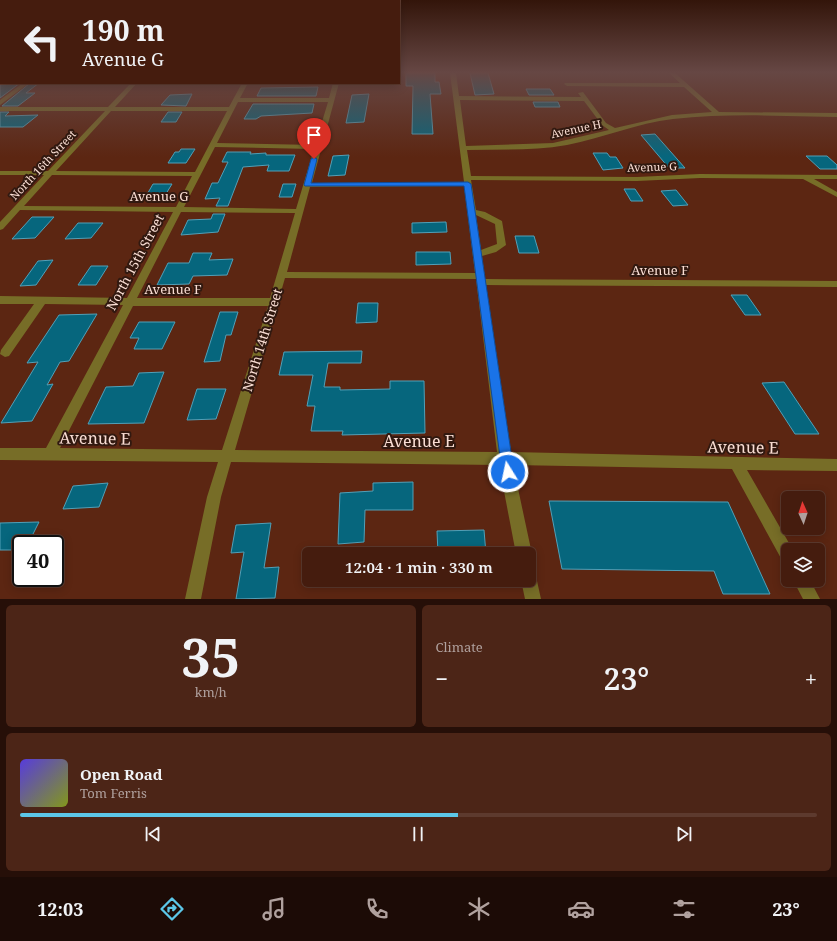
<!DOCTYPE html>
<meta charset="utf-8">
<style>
:root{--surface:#451c0e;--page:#4c2517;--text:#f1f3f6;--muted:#b0a19e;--line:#5d3a2e;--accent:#5cc7e8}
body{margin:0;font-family:"Noto Serif",serif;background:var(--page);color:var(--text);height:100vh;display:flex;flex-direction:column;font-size:15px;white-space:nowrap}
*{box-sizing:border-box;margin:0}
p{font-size:13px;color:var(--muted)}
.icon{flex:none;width:22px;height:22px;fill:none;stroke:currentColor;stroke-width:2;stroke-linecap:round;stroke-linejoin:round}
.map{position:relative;height:599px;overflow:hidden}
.details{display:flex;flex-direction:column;gap:6px;padding:6px;background:#260f08;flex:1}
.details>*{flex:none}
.guide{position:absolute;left:0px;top:0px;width:400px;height:84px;box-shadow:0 2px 10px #0003,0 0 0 1px var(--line);background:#451c0e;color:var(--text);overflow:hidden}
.needle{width:26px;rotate:357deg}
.buttons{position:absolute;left:781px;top:491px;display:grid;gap:8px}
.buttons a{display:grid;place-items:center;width:44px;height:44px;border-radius:6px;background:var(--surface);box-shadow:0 2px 10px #0003,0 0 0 1px var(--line);font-size:20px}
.speed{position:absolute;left:12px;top:535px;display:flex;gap:8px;font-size:20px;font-weight:700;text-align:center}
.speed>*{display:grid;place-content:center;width:52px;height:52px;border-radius:50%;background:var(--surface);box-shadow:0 2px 10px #0003,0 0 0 1px var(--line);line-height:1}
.speed .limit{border:2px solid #111;border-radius:6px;background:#fff;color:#111}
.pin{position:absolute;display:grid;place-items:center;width:34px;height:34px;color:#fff;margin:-41px -17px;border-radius:50% 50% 50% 0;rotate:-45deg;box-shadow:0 0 4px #0007}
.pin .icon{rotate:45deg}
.me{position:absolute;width:44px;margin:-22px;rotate:350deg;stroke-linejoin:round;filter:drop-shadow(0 0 3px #0008)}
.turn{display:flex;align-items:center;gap:14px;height:84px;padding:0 16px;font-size:18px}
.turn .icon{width:52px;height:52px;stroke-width:2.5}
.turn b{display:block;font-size:28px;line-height:34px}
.big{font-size:30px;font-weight:600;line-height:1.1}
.details .widget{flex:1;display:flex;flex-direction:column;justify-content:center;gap:6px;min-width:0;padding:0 14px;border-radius:6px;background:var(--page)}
.details .dial{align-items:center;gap:0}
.dial b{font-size:52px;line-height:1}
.song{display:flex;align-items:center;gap:12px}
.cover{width:48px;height:48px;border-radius:6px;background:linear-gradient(135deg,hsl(250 70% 55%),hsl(70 70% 35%))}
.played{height:4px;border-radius:2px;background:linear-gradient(90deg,var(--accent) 55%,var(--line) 55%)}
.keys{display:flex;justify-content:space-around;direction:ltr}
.heat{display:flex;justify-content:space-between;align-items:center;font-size:22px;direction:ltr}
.details .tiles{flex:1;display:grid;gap:6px;grid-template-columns:1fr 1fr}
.widget:last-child{grid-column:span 2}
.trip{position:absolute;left:302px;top:547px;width:234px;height:40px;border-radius:6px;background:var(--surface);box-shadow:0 2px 10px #0003,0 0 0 1px var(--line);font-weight:600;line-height:40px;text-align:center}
.dock{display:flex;height:64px;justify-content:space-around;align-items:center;background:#1c0b06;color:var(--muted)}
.dock .icon{width:28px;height:28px}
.dock .selected{color:var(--accent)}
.dock b{font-size:18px;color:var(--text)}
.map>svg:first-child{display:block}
.building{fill:#06667d;stroke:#51a0b8}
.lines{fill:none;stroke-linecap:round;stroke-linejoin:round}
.minor{fill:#776d27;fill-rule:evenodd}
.route{fill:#1a73e8;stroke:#114b97}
.labels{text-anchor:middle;stroke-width:4;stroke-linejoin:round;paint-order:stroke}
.far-street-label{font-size:11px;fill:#faded4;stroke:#311910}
.street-label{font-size:13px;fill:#faded4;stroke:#311910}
.near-street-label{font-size:16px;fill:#faded4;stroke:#311910}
</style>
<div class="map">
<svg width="837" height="599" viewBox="0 0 837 599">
<rect width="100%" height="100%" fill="#5c2612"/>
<!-- building -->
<path class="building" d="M 406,73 L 435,73 L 435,82 L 439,82 L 441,94 L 430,94 L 433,134 L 412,134 L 413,86 L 406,86 Z
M 470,73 L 488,73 L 494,94 L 475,95 Z
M 0,83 L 20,83 L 0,98 Z
M 30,83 L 39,83 L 26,93 L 35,93 L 18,106 L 2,106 Z
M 318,87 L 316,96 L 257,96 L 261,88 Z
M 526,89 L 550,89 L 554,95 L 529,95 Z
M 192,94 L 186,106 L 161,105 L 170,95 Z
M 369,94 L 364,122 L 346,123 L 352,95 Z
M 533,102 L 558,102 L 560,107 L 535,107 Z
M 253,104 L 314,104 L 312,113 L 261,116 L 256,119 L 244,119 Z
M 0,112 L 9,112 L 5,116 L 38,115 L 23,127 L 0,127 Z
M 168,112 L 182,112 L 176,122 L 161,122 Z
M 655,134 L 685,168 L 669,168 L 641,135 Z
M 181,149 L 195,149 L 186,163 L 168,163 L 175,152 L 179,152 Z
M 227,152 L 251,152 L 250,154 L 266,153 L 266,155 L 295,155 L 289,171 L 267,171 L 269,165 L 243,167 L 228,206 L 216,206 L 220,198 L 205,199 L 212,183 L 218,183 L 228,162 L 222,162 Z
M 593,153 L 607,153 L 610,157 L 616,157 L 623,168 L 603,170 Z
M 349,155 L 345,175 L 328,176 L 333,156 Z
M 806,156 L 827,156 L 837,165 L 837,169 L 820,169 Z
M 153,184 L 172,184 L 164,197 L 145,198 Z
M 283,184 L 296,184 L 292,197 L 279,197 Z
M 624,189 L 635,189 L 643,201 L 631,201 Z
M 676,190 L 688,205 L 673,206 L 661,191 Z
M 213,214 L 225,214 L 218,232 L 181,235 L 188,220 L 211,219 Z
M 32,217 L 54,217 L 35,238 L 12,239 Z
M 446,222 L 447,232 L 412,233 L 412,223 Z
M 78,223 L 103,223 L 91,238 L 65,239 Z
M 515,236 L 534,236 L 539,253 L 519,253 Z
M 416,252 L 450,252 L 451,264 L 416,265 Z
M 193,253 L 212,253 L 209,260 L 233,259 L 227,275 L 193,276 L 189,284 L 157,285 L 168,263 L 189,263 Z
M 53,260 L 36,285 L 20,286 L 38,261 Z
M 91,266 L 108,266 L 96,285 L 78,285 Z
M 731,295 L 747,295 L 761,315 L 745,315 Z
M 358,303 L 378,303 L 377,322 L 356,323 Z
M 220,312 L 238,312 L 231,335 L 226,335 L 220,361 L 204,362 Z
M 97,314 L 69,361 L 60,362 L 47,385 L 53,384 L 32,421 L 1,423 L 38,362 L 27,363 L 59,315 Z
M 139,322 L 175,322 L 162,349 L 134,349 L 139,338 L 130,338 Z
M 362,351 L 361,363 L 328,363 L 324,387 L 340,387 L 340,390 L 390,389 L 390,381 L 424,381 L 425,433 L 342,435 L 343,431 L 311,431 L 315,406 L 307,406 L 313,375 L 279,375 L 284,352 Z
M 164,372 L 144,423 L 88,424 L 106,387 L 133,386 L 139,373 Z
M 784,382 L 819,434 L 795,434 L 762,383 Z
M 197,389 L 226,389 L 216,419 L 187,420 Z
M 413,482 L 413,510 L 365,510 L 364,542 L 338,544 L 340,493 L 373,491 L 373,483 Z
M 108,483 L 99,507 L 63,509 L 73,486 Z
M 549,501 L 728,502 L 770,594 L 723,594 L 714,571 L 562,569 Z
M 39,522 L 28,544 L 21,544 L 21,550 L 0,550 L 0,523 Z
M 271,523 L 264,568 L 279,567 L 275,598 L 236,599 L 244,552 L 231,553 L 236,525 Z
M 484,530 L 486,554 L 438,554 L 437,531 Z"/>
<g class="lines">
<!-- minor -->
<path class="minor" d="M 450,73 L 456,73 L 459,96 L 581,97 L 578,93 L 583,92 L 606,123 L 615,128 L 672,115 L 712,112 L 684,87 L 567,86 L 564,84 L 565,83 L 680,83 L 669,73 L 675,73 L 719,112 L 837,113 L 837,117 C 782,116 727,113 673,119 C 637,123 603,138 567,145 C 534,151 500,149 467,150 L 471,176 L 637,177 L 700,174 L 837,175 L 837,179 L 814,179 L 837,192 L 837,197 L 803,179 L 700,178 L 637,181 L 471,180 L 476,210 L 485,212 L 502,221 L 506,245 L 496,252 L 482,256 L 485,279 L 837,281 L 837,287 L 486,285 L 511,452 L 837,459 L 837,471 L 747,470 L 793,550 L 788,550 L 788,565 L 783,562 L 732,469 L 513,465 L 532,554 L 529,560 L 529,554 L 516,554 L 499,465 L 231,462 L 221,497 L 201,599 L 185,599 L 207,497 L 218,462 L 0,460 L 0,448 L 46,448 L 123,305 L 45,304 L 9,356 L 5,357 L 0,354 L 1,350 L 34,304 L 0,304 L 0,296 L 127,298 L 173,212 L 20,210 L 3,229 L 0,230 L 0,222 L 44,175 L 0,175 L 0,171 L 48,171 L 105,111 L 0,111 L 0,107 L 108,107 L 131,83 L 137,83 L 115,107 L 229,107 L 242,83 L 248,83 L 240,98 L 329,98 L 333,83 L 339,83 L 312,183 L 464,182 ZM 460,100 L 584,101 L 602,125 L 609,130 L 553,143 L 466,146 ZM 238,102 L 328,102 L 315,145 L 217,143 ZM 111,111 L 227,111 L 195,172 L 56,171 ZM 215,147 L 314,149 L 296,209 L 184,207 ZM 52,175 L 192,176 L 176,207 L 24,206 ZM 464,186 L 475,273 L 287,272 L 310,187 ZM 181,212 L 295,213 L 270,298 L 137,298 ZM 476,215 L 495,224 L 497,244 L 481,250 ZM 285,278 L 476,279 L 497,452 L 235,450 ZM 133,306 L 268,306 L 222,450 L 60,448 Z
M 23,83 L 29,83 L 0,105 L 0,100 Z
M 529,570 L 535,572 L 541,599 L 525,599 L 521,580 L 529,580 Z
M 793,580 L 810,580 L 820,599 L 803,599 Z"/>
</g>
<!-- sky -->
<linearGradient id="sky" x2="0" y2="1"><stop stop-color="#33150a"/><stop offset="0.46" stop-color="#664744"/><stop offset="1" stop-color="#664744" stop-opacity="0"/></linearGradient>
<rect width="837" height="157" fill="url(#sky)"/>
<!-- route -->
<path class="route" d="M 314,157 L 317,159 L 311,183 L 468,182 L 471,184 L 514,472 L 512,477 L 508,478 L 503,477 L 502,472 L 464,186 L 305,186 L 304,185 L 311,159 Z"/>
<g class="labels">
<!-- far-street labels -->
<g class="far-street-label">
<text transform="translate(576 129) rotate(-12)" y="4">Avenue H</text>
<text transform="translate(43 165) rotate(-47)" y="4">North 16th Street</text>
<text transform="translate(652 167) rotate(-2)" y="4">Avenue G</text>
</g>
<!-- street labels -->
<g class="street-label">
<text x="159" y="201">Avenue G</text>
<text transform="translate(135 262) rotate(-62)" y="5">North 15th Street</text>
<text x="660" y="275">Avenue F</text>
<text x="173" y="294">Avenue F</text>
<text transform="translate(262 340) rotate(-73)" y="5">North 14th Street</text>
</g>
<!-- near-street labels -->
<g class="near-street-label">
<text transform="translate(95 438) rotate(1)" y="6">Avenue E</text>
<text x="419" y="447">Avenue E</text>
<text transform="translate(743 447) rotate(1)" y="6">Avenue E</text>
</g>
</g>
</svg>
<div class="buttons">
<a><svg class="needle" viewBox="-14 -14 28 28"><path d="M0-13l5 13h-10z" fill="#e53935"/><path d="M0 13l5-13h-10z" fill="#b0a19e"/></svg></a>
<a><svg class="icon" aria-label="layers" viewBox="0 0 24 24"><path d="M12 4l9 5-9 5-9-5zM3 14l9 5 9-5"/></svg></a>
</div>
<div class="speed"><div class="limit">40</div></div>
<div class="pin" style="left:314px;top:159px;background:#d93025"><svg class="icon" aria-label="arrive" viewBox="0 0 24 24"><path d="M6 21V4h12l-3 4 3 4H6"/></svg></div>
<svg class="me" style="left:508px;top:472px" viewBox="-20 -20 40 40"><circle r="17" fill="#1a73e8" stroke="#fff" stroke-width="3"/><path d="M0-11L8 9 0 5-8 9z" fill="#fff"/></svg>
<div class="trip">12:04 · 1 min · 330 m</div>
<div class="guide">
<div class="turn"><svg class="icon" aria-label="left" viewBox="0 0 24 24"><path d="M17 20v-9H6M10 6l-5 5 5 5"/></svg><div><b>190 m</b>Avenue G</div></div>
</div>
</div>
<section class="details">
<div class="tiles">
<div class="widget dial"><b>35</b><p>km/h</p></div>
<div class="widget"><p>Climate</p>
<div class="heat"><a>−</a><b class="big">23°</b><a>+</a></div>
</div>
<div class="widget">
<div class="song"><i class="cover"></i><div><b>Open Road</b><p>Tom Ferris</p></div></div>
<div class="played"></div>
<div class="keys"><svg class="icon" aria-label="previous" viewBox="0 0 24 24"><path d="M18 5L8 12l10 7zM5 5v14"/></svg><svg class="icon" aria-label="pause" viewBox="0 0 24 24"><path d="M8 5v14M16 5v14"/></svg><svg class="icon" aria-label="next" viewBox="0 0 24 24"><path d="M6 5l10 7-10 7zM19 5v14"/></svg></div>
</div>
</div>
</section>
<nav class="dock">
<b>12:03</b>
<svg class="icon selected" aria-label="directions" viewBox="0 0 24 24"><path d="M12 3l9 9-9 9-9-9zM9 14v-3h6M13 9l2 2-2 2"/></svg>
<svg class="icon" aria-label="music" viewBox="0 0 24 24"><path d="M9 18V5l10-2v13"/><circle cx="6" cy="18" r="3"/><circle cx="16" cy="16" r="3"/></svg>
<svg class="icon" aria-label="phone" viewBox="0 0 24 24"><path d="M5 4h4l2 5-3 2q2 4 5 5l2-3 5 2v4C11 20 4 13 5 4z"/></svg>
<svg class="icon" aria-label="climate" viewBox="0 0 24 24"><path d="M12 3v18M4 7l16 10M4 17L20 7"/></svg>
<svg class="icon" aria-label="car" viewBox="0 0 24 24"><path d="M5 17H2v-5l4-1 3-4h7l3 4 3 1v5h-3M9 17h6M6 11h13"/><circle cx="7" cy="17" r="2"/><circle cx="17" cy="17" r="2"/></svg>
<svg class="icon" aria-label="filters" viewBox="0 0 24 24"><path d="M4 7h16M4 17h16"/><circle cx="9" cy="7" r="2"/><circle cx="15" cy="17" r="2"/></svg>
<b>23°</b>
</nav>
